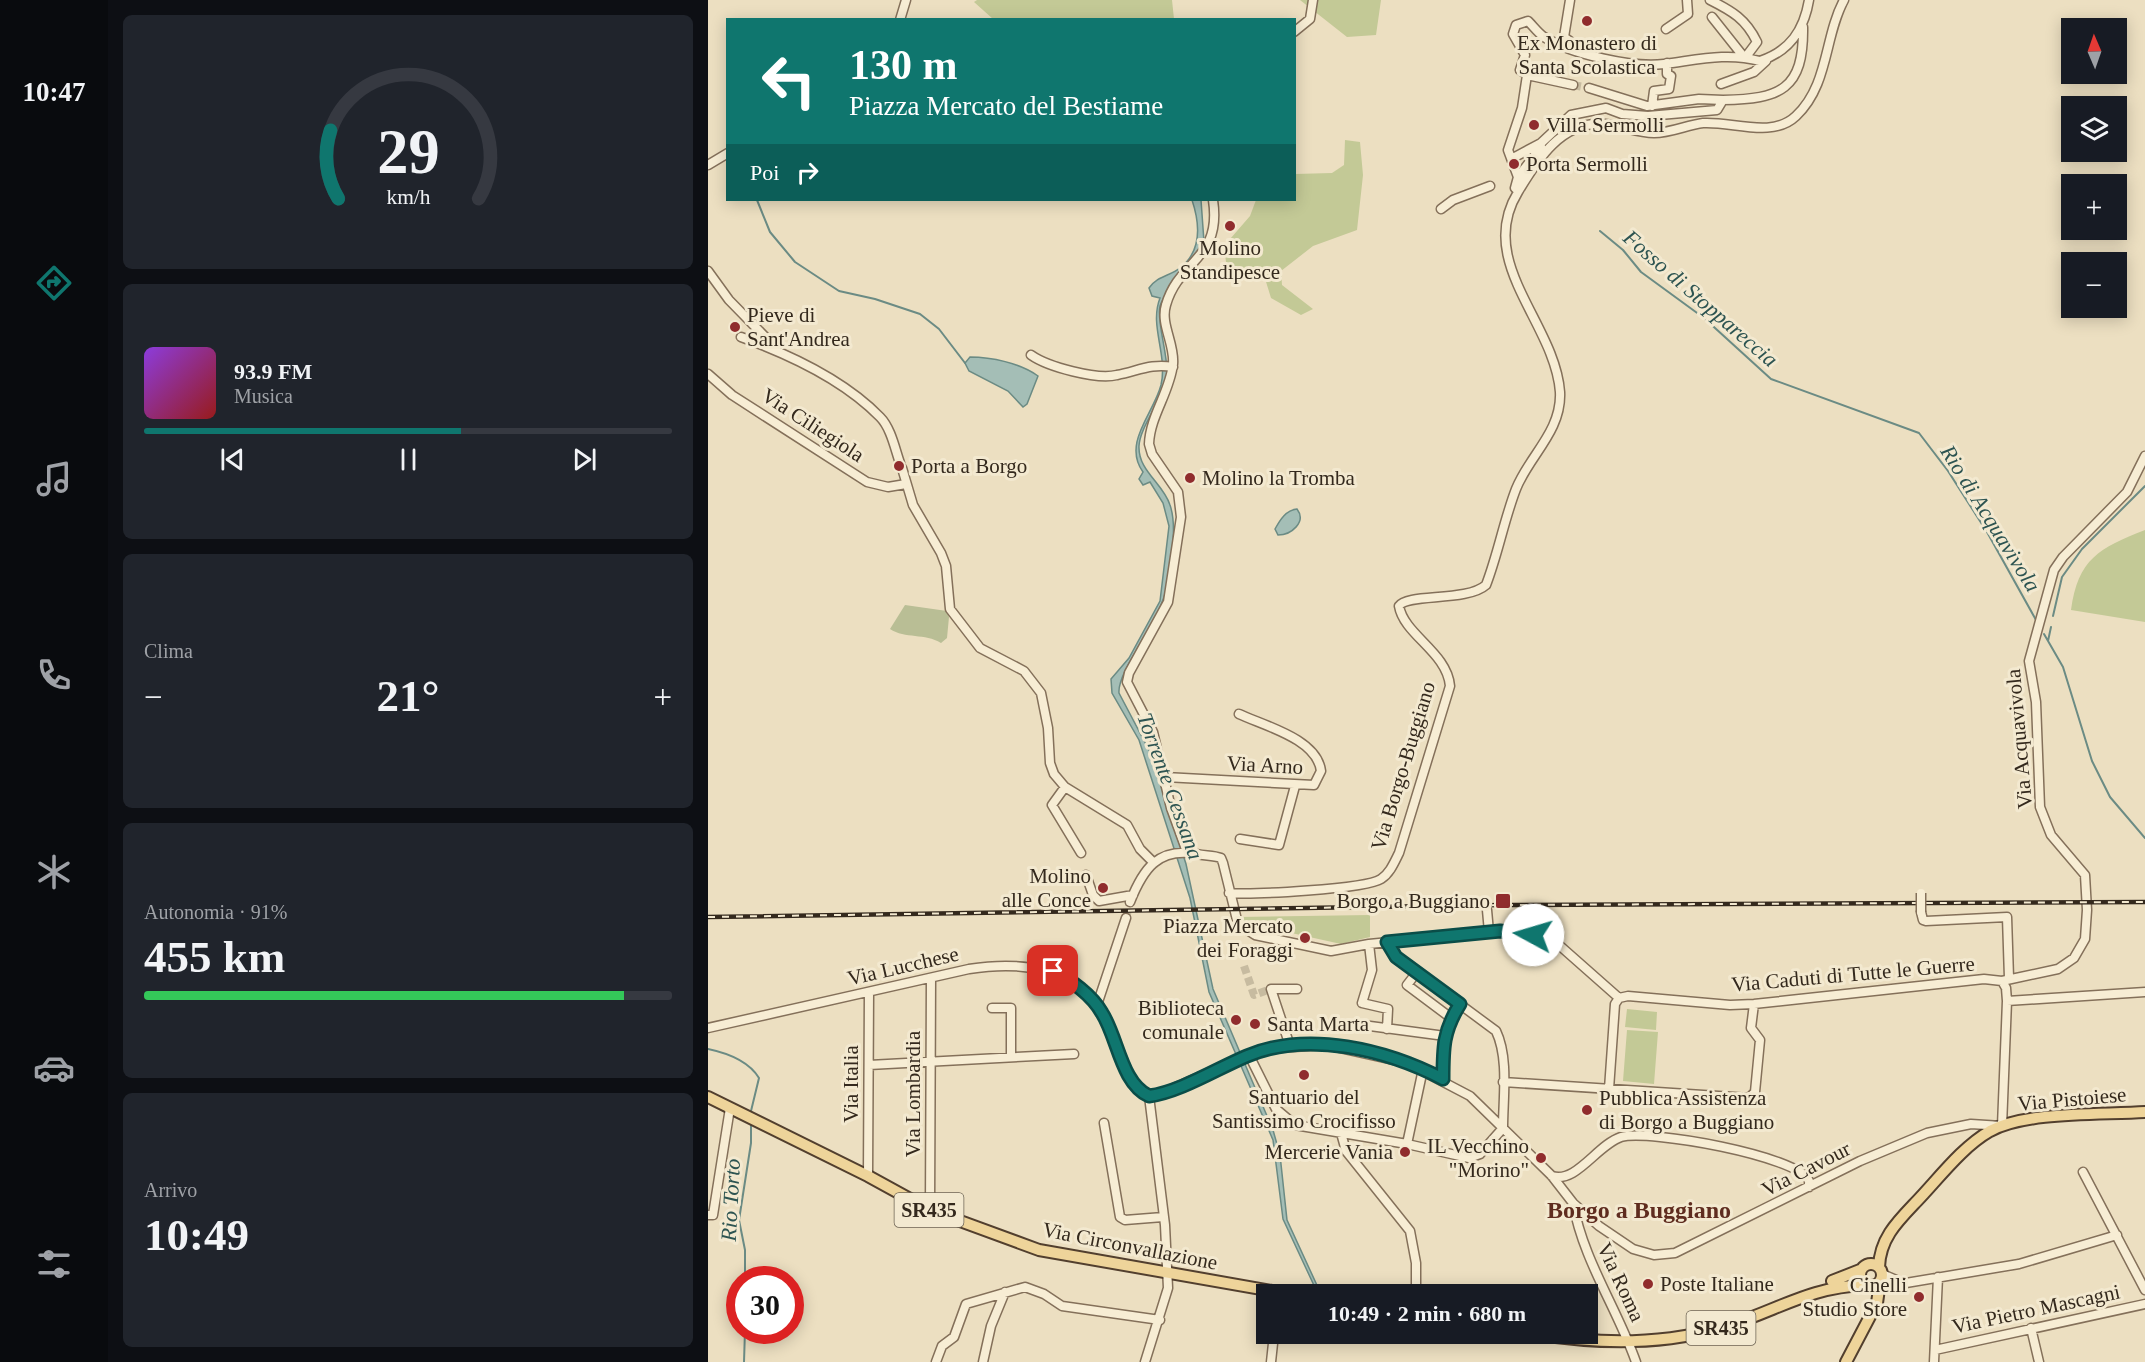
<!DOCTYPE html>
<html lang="it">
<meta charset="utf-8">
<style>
:root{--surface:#171b24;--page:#20242c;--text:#f1f3f6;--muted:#9ea1a6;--line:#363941;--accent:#0f766e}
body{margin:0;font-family:Georgia,serif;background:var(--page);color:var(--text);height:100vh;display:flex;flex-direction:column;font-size:22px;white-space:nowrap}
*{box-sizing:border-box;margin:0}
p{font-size:20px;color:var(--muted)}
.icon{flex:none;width:33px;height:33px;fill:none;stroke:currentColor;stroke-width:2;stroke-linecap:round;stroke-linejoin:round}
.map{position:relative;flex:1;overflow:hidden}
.panel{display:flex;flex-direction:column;gap:15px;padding:15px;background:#0d0f14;width:600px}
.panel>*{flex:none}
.guide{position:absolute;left:18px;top:18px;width:570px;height:183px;border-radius:0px;box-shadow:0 3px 15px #0003;background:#0f766e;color:#fff;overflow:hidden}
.needle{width:39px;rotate:358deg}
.buttons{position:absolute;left:1353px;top:18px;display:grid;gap:12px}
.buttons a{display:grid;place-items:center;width:66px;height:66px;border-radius:0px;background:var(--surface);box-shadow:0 3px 15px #0003;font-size:30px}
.speed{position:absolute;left:18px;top:1266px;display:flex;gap:12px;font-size:30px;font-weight:700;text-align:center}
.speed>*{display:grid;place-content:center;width:78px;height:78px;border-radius:50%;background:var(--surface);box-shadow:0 3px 15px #0003;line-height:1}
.speed .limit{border:9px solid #d22;background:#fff;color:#111}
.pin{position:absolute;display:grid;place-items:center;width:51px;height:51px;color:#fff;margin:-26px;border-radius:12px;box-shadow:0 3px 9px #0006}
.me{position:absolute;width:66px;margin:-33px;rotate:276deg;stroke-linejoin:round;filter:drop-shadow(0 0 4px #0008)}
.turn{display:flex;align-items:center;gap:21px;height:126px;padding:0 24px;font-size:27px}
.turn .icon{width:78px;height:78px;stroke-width:2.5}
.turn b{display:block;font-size:42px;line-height:51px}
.then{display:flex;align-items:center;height:57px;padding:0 24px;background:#0003;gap:12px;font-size:22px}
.big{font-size:45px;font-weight:700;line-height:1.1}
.panel .widget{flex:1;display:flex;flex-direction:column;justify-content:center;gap:9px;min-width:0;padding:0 21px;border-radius:9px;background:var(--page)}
.panel .dial{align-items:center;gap:0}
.dial svg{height:156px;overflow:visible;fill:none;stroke:var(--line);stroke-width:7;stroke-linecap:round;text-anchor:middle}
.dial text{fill:var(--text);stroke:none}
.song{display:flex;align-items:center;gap:18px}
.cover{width:72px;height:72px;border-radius:9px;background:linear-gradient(135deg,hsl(270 70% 55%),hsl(0 70% 35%))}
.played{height:6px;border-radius:3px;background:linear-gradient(90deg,var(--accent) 60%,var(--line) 60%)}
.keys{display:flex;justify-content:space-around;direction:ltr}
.heat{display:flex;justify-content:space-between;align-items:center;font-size:33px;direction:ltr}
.charge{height:9px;border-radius:4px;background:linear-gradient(90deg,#34c759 91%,var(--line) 0)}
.trip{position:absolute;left:548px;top:1284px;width:342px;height:60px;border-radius:0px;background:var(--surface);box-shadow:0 3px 15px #0003;font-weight:700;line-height:60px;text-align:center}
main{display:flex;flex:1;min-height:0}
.dock{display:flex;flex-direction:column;width:108px;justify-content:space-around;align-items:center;background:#090b0e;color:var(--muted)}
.dock .icon{width:42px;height:42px}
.dock .active{color:var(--accent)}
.dock b{font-size:27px;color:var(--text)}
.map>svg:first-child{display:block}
.green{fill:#c3c996}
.cemetery{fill:#b9be95}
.water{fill:#a4beb6;stroke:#6b8b84;stroke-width:1.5}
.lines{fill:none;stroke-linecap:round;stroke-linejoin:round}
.stream{stroke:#6b8b84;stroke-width:2}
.minor-tunnel{stroke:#c7bba0;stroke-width:8;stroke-dasharray:8 4;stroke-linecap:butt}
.minor-casing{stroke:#84705a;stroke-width:11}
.major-casing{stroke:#523f2e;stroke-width:14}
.minor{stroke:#f7edd4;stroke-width:8}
.major{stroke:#eed49a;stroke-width:10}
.rail-casing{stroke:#34291d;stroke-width:4.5}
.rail{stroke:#f3e9d0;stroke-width:2;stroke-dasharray:7;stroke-linecap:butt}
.minor-bridge-casing{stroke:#84705a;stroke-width:11;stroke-linecap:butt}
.minor-bridge{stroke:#f7edd4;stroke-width:8}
.route-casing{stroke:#0a4d48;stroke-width:15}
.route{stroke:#0f766e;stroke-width:10}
.poi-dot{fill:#902c2d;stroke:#f3e9d0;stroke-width:2}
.labels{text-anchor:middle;stroke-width:6;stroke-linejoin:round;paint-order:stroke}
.shield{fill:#f3e9d0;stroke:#6d6353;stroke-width:1.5}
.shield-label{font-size:20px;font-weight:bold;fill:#34291d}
.poi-label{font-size:21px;fill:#34291d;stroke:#f3e9d0;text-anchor:start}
.street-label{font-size:21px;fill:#34291d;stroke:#f3e9d0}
.water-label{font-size:22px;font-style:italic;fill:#2d5451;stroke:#f3e9d0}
.quarter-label{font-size:24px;font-weight:bold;fill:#5f2c1f;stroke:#f3e9d0}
</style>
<main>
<nav class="dock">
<b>10:47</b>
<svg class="icon active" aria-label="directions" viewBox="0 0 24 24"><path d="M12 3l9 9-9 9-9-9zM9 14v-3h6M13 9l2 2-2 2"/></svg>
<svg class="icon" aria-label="music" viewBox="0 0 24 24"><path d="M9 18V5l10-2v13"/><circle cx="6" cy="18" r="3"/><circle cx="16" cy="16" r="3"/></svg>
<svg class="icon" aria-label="phone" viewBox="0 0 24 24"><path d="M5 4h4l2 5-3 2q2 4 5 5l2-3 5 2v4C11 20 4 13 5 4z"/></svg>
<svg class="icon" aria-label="climate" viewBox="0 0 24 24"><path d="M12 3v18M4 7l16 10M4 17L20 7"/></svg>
<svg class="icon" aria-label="car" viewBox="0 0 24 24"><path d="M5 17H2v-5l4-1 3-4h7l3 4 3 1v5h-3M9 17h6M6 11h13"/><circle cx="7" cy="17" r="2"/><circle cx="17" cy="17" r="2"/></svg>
<svg class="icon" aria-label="filters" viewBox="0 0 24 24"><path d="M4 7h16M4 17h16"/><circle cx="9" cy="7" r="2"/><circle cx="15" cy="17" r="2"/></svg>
</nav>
<section class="panel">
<div class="widget dial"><svg viewBox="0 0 100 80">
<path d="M14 69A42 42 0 1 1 86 69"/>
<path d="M14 69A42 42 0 0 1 10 34" stroke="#0f766e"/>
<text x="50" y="56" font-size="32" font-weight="700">29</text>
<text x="50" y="72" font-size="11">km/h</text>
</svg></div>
<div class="widget">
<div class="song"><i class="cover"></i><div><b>93.9 FM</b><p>Musica</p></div></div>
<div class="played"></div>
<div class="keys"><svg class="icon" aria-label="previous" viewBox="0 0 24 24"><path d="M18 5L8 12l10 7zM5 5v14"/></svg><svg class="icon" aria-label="pause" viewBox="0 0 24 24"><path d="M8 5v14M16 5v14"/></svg><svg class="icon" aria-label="next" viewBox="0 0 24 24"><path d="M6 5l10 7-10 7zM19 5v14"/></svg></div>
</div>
<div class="widget"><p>Clima</p>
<div class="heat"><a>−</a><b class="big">21°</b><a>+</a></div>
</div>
<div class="widget"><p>Autonomia · 91%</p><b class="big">455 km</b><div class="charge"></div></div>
<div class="widget"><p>Arrivo</p><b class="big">10:49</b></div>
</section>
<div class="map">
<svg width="1437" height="1362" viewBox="0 0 1437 1362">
<rect width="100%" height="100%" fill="#ecdfc1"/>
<!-- green -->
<path class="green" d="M 269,0 L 464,0 L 466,19 L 285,19 L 266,2 Z
M 592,0 L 673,0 L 668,35 L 639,37 Z
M 637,140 L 652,142 L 655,175 L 649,230 L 605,246 L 573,271 L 574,285 L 605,309 L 593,315 L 563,298 L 555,272 L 538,270 L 529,287 L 519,270 L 516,246 L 542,216 L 548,200 L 586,200 L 587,174 L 624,173 L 636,165 Z
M 1437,530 L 1437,622 L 1363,610 C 1370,559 1391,548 1437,530 Z
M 662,915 L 662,937 L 633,944 L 548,925 L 537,923 L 531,917 Z
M 919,1009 L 949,1012 L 948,1030 L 917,1027 Z
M 919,1030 L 950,1032 L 946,1084 L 915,1081 Z"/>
<!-- cemetery -->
<path class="cemetery" d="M 197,605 L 239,611 L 241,617 L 239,638 L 233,643 C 217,633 197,639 182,629 Z"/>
<!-- water -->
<path class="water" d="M 484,200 L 493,200 L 496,242 C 488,266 461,282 452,306 C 448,319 460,354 459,374 C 457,399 432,425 431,446 C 430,471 455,483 462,505 C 470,528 462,563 459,586 C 453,621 409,670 411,693 L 442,752 L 478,864 L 505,989 L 565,1130 L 572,1155 L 579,1220 L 613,1294 L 610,1294 L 575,1219 L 565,1140 L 501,992 L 482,898 L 431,740 L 404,693 L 403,679 L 421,658 L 452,601 L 461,526 L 455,503 L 442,482 L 435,485 L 431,479 L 435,472 C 414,443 446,413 453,385 C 460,354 441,326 452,298 L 444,296 L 441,288 C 449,276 462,276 472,268 C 494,251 492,224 484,200 Z
M 262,357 C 283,357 312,363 330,376 L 319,404 L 315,407 L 300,391 L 261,371 L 257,363 Z
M 589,509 C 599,522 583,535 570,535 L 567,529 C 572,520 578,510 589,509 Z"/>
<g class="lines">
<!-- stream -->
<path class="stream" d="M 49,200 L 62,232 L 87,262 L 131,291 L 167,299 L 212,314 L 231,329 L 257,363
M 892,231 L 915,250 L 933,272 L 996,318 L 1063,379 L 1211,433 L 1240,471 L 1279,532 L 1328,620
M 1345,616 L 1354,577 L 1374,549 L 1437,486
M 1336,634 L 1355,667 L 1384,761 L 1402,797 L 1437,838
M 1340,641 L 1343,627
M 0,1049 C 19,1053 40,1060 51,1078 L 43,1111
M 37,1280 L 37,1250 L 31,1220 L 43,1143 L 43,1122
M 36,1362 L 37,1330"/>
<!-- minor-tunnel -->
<path class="minor-tunnel" d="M 865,85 L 881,88
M 418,918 L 422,902
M 536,966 L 546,995 L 563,989"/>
<!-- minor casing -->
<g class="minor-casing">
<path id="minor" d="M 862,0 L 856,37 L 863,42
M 1002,0 C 1024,11 1038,19 1049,42 L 1040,54 L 1041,58
M 1004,17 L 1035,56
M 192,20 L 198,0
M 958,29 L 980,14 L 979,0
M 586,32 L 602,19 L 605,0
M 1013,84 L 1046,72 L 1058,61
M 865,85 L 819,75 L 812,70 L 817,55 L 805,34 L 808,25 L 820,21 C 826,27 830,33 836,37 C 863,54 925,68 956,64 C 989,60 1019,52 1052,61 C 1082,51 1096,30 1101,0
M 881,88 L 939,106 L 991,99 L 1015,100
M 944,106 L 946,91 L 961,89 L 963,76 L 959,74 L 959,63
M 805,158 L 833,143 L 863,115 L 898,108 L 914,114 L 940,116 L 1009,110 L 1015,100 C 1072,99 1096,90 1095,27
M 0,165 L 20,153
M 810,177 L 800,150 L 814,108 L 819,75
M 810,191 L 807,188 L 810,177 L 833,147
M 733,209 L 745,200 L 782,186
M 0,271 L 21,300 L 68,348
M 33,337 C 80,354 136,380 172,417 C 183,428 187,449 192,463
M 323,355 C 340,367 389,380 409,375 C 430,371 443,363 465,367
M 0,374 L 24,395 L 159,482 L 180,487 L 198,484
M 194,468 L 205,505 L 233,553 L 238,566 L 242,609 L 272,648 L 316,671 L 333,693 L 340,728 L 342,763 L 346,774 L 357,787 L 419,825 L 432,849 L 446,863
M 457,777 L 606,785 L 613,771 C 609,739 557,726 531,714
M 357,787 L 344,805 L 373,853
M 532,839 L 571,845 L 587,786
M 479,852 L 463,808 L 445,732 L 419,682 L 421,673 L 460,602 L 473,517 L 470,492 L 444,454 L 441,444 C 442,416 462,392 465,364 C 467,344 452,324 458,305 C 471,259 514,260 505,200
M 378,875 L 385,895 L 391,901 L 425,895
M 521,893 C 543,895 658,889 673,879 C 682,873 686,863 691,853 L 742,686 C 739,652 696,635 691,606 C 699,593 759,602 778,585 C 790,554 796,520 808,489 C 821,456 854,431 852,392 C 847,323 767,262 810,192 C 829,160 854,120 897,124 C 914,126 930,133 946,133 C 963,133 979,125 995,123 C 1024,121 1064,139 1088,116 C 1121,85 1116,37 1136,0
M 422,902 C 435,869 450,847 489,854 C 497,856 505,855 513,858 L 515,863 L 530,924 L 547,935 L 623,951 L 661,944 L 792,931 L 825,935 L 851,945 L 911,998
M 779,910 L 781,932
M 1213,912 L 1215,920 L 1218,921 L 1299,917 L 1301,978
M 679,942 L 688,957 L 788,1031 C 801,1058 795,1098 795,1128
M 661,944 L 664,970 L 654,1003 L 680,1009 L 679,1029
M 709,972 L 699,985 L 743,1018 L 752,1004
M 1294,981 L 1350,969 L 1366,958 L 1377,939 L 1379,910 L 1377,875 L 1343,835 L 1332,807 L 1328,702 L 1321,661 L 1346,570 L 1355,557 L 1419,492 L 1437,456
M 1299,1001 L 1437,992
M 389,1005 L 418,918
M 284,1008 L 303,1008 L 303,1056
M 647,1024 L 737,1036
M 0,1028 L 261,969 C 311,961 367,966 395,1014 C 403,1027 407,1042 413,1056 C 420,1072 425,1088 441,1096
M 582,1046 L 563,989 L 589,989
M 541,1055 L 568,1109 L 587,1125 L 699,1144 L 761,1158 L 772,1154 L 795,1128
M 161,1065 L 366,1054
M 735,1079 L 735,1042 L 743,1018
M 795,1082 L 1041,1098 L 1047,1092 L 1052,1040 L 1043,1028 L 1046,1004
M 901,1089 L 907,1004 L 911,998 L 920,996 L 1022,1005 L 1046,1004 L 1276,979 L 1294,981
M 441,1096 L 461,1090 L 541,1055 L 568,1048 L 618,1045 L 699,1063 L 762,1096 L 844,1176 L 865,1203 L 891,1226 L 925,1249 L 946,1255 L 967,1253 L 1152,1161 L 1219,1133 L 1263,1124 L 1294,1126 L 1299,1001 L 1298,988 L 1294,981
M 396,1123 L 412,1217 L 417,1220 L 455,1217
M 633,1133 L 638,1151 L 702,1231 L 708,1263 L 708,1294
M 699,1144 L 715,1069
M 1375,1172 L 1437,1290
M 160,1176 L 161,992
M 844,1176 C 868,1184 889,1145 913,1137 C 940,1129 1091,1156 1101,1181 L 1101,1187
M 865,1203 C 875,1260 909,1308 928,1362
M 222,1210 L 223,978
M 0,1215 L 5,1215 L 22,1108
M 1174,1274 L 1193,1282
M 1172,1282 L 1186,1285 L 1311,1264 L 1409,1235
M 1323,1328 L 1331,1362
M 1227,1350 L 1437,1304
M 228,1362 L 234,1346 L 246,1337 L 258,1304 L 317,1287 L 336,1294 L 354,1306 L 452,1320
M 275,1362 L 283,1326 L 297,1292
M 437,1362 L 460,1288 L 457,1225 L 441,1096
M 563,1362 L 566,1334
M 1226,1362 L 1230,1277"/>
</g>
<!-- major casing -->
<g class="major-casing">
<path id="major" d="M 0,1097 L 160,1176 L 222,1210 L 331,1250 L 581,1294
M1152 1275a11 11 0 1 1 22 0a11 11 0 1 1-22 0Z
M 1171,1267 C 1172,1238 1190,1221 1209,1201 C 1231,1178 1254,1147 1282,1131 C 1319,1111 1394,1115 1437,1112
M 1124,1281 L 1152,1270
M 826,1334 C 891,1344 958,1346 1022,1325 C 1072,1309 1102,1287 1157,1285
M 1138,1362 L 1169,1303 L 1172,1282"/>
</g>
<!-- minor -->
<use href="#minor" class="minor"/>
<!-- major -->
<use href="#major" class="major"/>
<!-- rail casing -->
<g class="rail-casing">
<path id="rail" d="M 0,917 L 794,905 L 1437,902"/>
</g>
<!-- rail -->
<use href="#rail" class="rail"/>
<!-- minor-bridge casing -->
<g class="minor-bridge-casing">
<path id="minor-bridge" d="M 1213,893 L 1213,912"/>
</g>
<!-- minor-bridge -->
<use href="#minor-bridge" class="minor-bridge"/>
</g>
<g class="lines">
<!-- route casing -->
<g class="route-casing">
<path id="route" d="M 345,971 C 363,980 384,995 394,1013 C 410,1038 413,1083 441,1096 C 472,1092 510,1068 539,1056 C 600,1030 679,1050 735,1079 C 735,1048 735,1031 752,1004 L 688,957 L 679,942 L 792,931 L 825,935"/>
</g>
<!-- route -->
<use href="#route" class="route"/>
</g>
<!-- markers -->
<g class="poi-dot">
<circle cx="879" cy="21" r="6"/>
<circle cx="826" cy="125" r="6"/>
<circle cx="806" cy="164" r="6"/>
<circle cx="522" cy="226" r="6"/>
<circle cx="27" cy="327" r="6"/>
<circle cx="191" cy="466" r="6"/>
<circle cx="482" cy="478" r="6"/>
<circle cx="395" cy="888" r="6"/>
<rect x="787" y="893" width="16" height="16" rx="3"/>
<circle cx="597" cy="938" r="6"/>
<circle cx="528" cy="1020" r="6"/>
<circle cx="547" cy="1024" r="6"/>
<circle cx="596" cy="1075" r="6"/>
<circle cx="879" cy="1110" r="6"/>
<circle cx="697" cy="1152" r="6"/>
<circle cx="833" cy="1158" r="6"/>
<circle cx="940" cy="1284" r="6"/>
<circle cx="1211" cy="1297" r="6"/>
</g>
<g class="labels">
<!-- shield labels -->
<g class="shield">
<rect x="186.5" y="1193" width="69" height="34" rx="4.5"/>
<rect x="978.5" y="1311" width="69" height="34" rx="4.5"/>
</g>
<g class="shield-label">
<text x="221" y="1217">SR435</text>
<text x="1013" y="1335">SR435</text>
</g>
<!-- poi labels -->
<g class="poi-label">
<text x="879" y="50" text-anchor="middle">Ex Monastero di<tspan x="879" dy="24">Santa Scolastica</tspan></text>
<text x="838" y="132">Villa Sermolli</text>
<text x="818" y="171">Porta Sermolli</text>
<text x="522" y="255" text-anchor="middle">Molino<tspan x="522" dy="24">Standipesce</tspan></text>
<text x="39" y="322">Pieve di<tspan x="39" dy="24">Sant'Andrea</tspan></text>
<text x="203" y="473">Porta a Borgo</text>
<text x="494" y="485">Molino la Tromba</text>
<text x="383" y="883" text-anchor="end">Molino<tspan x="383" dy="24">alle Conce</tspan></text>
<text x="782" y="908" text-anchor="end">Borgo a Buggiano</text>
<text x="585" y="933" text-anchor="end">Piazza Mercato<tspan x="585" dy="24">dei Foraggi</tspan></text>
<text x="516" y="1015" text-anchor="end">Biblioteca<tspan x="516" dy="24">comunale</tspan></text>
<text x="559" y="1031">Santa Marta</text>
<text x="596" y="1104" text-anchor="middle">Santuario del<tspan x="596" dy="24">Santissimo Crocifisso</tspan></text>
<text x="891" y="1105">Pubblica Assistenza<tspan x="891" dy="24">di Borgo a Buggiano</tspan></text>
<text x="821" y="1153" text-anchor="end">IL Vecchino<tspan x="821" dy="24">"Morino"</tspan></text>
<text x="685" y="1159" text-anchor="end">Mercerie Vania</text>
<text x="952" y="1291">Poste Italiane</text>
<text x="1199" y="1292" text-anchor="end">Cinelli<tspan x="1199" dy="24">Studio Store</tspan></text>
</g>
<!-- street labels -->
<g class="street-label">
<text transform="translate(105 425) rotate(33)" y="7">Via Ciliegiola</text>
<text transform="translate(1311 739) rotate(-95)" y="7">Via Acquavivola</text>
<text transform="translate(557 765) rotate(3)" y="7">Via Arno</text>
<text transform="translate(695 766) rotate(-73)" y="7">Via Borgo-Buggiano</text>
<text transform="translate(195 966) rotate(-13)" y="7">Via Lucchese</text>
<text transform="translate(1145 974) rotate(-5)" y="7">Via Caduti di Tutte le Guerre</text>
<text transform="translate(143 1084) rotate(-90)" y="7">Via Italia</text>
<text transform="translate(205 1094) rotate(-90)" y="7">Via Lombardia</text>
<text transform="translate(1364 1099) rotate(-5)" y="7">Via Pistoiese</text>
<text transform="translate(1098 1169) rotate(-27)" y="7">Via Cavour</text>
<text transform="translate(422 1246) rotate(11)" y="7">Via Circonvallazione</text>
<text transform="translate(913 1282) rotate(65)" y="7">Via Roma</text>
<text transform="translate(1328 1309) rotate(-12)" y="7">Via Pietro Mascagni</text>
</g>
<!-- water labels -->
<g class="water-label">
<text transform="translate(993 298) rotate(41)" y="8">Fosso di Stoppareccia</text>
<text transform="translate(1283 518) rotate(58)" y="8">Rio di Acquavivola</text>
<text transform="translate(463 786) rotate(70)" y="8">Torrente Cessana</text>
<text transform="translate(22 1200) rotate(-87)" y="8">Rio Torto</text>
</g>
<!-- quarter labels -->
<g class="quarter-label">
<text x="931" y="1218">Borgo a Buggiano</text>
</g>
</g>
</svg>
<div class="buttons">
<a><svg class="needle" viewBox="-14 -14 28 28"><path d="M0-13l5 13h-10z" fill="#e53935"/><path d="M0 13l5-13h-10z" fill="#9ea1a6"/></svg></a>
<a><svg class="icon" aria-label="layers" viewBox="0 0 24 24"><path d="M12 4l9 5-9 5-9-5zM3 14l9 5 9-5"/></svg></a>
<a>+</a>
<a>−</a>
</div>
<div class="speed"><div class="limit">30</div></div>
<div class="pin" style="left:345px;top:971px;background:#d93025"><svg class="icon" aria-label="arrive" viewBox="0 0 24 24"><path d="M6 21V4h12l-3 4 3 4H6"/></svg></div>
<svg class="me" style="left:825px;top:935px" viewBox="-20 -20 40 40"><circle r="19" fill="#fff"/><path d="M0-13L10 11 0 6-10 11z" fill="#0f766e"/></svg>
<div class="trip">10:49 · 2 min · 680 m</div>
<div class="guide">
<div class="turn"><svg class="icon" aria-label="left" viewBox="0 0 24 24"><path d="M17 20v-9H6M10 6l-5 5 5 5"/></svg><div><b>130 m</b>Piazza Mercato del Bestiame</div></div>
<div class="then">Poi<svg class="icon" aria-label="right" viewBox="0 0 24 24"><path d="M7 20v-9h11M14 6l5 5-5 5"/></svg></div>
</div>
</div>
</main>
